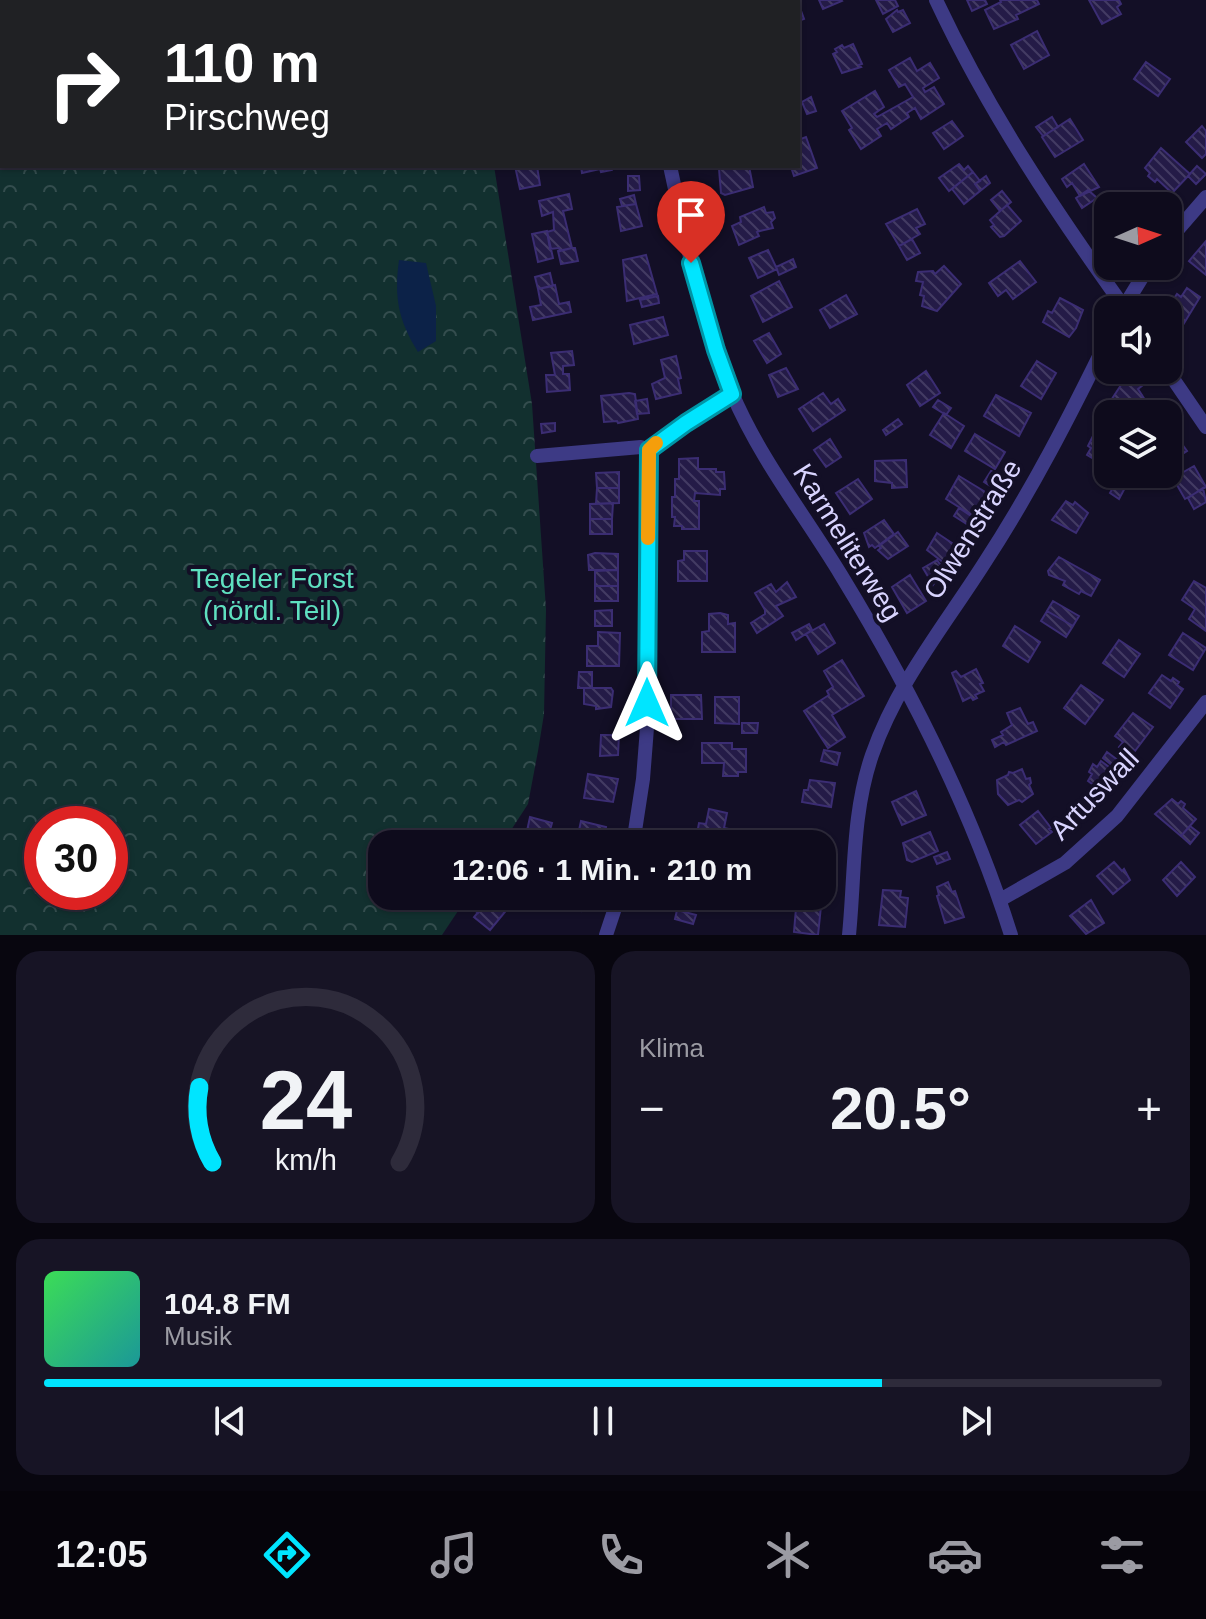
<!DOCTYPE html>
<html lang="de">
<meta charset="utf-8">
<style>
:root{--surface:#0e0b1c;--page:#171425;--text:#f1f3f6;--muted:#9b9ba3;--line:#2e2b3b;--accent:#00e5ff}
body{margin:0;font-family:Helvetica,sans-serif;background:var(--page);color:var(--text);height:100vh;display:flex;flex-direction:column;font-size:30px;white-space:nowrap}
*{box-sizing:border-box;margin:0}
p{font-size:26px;color:var(--muted)}
.icon{flex:none;width:44px;height:44px;fill:none;stroke:currentColor;stroke-width:2;stroke-linecap:round;stroke-linejoin:round}
.map{position:relative;height:935px;overflow:hidden}
.side{display:flex;flex-direction:column;gap:16px;padding:16px;background:#08060f;flex:1}
.side>*{flex:none}
.guide{position:absolute;left:0px;top:0px;width:800px;height:168px;box-shadow:0 2px 6px #0004,0 0 0 2px var(--line);background:#202124;color:#fff;overflow:hidden}
.needle{width:52px;rotate:87deg}
.fabs{position:absolute;left:1094px;top:192px;display:grid;gap:16px}
.fabs a{display:grid;place-items:center;width:88px;height:88px;border-radius:16px;background:var(--surface);box-shadow:0 2px 6px #0004,0 0 0 2px var(--line);font-size:40px}
.speed{position:absolute;left:24px;top:806px;display:flex;gap:16px;font-size:40px;font-weight:700;text-align:center}
.speed>*{display:grid;place-content:center;width:104px;height:104px;border-radius:50%;background:var(--surface);box-shadow:0 2px 6px #0004,0 0 0 2px var(--line);line-height:1}
.speed .limit{border:12px solid #d22;background:#fff;color:#111}
.pin{position:absolute;display:grid;place-items:center;width:68px;height:68px;color:#fff;margin:-82px -34px;border-radius:50% 50% 50% 0;rotate:-45deg;box-shadow:0 0 8px #0007}
.pin .icon{rotate:45deg}
.me{position:absolute;width:88px;margin:-44px;rotate:0deg;stroke-linejoin:round;filter:drop-shadow(0 0 6px #0008)}
.turn{display:flex;align-items:center;gap:28px;height:168px;padding:0 32px;font-size:36px}
.turn .icon{width:104px;height:104px;stroke-width:2.5}
.turn b{display:block;font-size:56px;line-height:68px}
.big{font-size:60px;font-weight:800;line-height:1.1}
.side .card{flex:1;display:flex;flex-direction:column;justify-content:center;gap:12px;min-width:0;padding:0 28px;border-radius:24px;background:var(--page)}
.side .dial{align-items:center;gap:0}
.dial svg{height:208px;overflow:visible;fill:none;stroke:var(--line);stroke-width:7;stroke-linecap:round;text-anchor:middle}
.dial text{fill:var(--text);stroke:none}
.song{display:flex;align-items:center;gap:24px}
.cover{width:96px;height:96px;border-radius:12px;background:linear-gradient(135deg,hsl(130 70% 55%),hsl(180 70% 35%))}
.played{height:8px;border-radius:4px;background:linear-gradient(90deg,var(--accent) 75%,var(--line) 75%)}
.keys{display:flex;justify-content:space-around;direction:ltr}
.heat{display:flex;justify-content:space-between;align-items:center;font-size:44px;direction:ltr}
.side .tiles{flex:1;display:grid;gap:16px;grid-template-columns:1fr 1fr}
.card:last-child{grid-column:span 2}
.trip{position:absolute;left:368px;top:830px;width:468px;height:80px;border-radius:24px;background:var(--surface);box-shadow:0 2px 6px #0004,0 0 0 2px var(--line);font-weight:800;line-height:80px;text-align:center}
.tab-bar{display:flex;height:128px;justify-content:space-around;align-items:center;background:#06040b;color:var(--muted)}
.tab-bar .icon{width:56px;height:56px}
.tab-bar .current{color:var(--accent)}
.tab-bar b{font-size:36px;color:var(--text)}
.map>svg:first-child{display:block}
.forest{fill:url(#forest-crowns);fill-rule:evenodd}
.water{fill:#0c2248}
.building{fill:url(#building-back-hatch);stroke:#3b2d73;stroke-width:2}
.lines{fill:none;stroke-linecap:round;stroke-linejoin:round}
.street{stroke:#3d3a85;stroke-width:14}
.secondary{stroke:#6f6bff;stroke-width:20}
.route-casing{stroke:#0095a6;stroke-width:20}
.route{stroke:#00e5ff;stroke-width:14}
.slow{stroke:#f59e0b;stroke-width:14}
.labels{text-anchor:middle;stroke-width:8;stroke-linejoin:round;paint-order:stroke}
.street-label{font-size:28px;fill:#d9d4ff;stroke:#130f26}
.park-label{font-size:28px;fill:#5fe0c0;stroke:#130f26}
</style>
<div class="map">
<svg width="1206" height="935" viewBox="0 0 1206 935">
<defs>
<pattern id="forest-crowns" width="20" height="18" patternUnits="userSpaceOnUse" patternTransform="scale(2)"><rect width="20" height="18" fill="#12302f"/><path d="M2 6a3 3 0 1 1 6 0M12 15a3 3 0 1 1 6 0" fill="none" stroke="#344d4e"/></pattern>
<pattern id="building-back-hatch" width="6" height="6" patternUnits="userSpaceOnUse" patternTransform="scale(2)"><rect width="6" height="6" fill="#241b47"/><path d="M-1 5l2 2M0 0l6 6M5-1l2 2" fill="none" stroke="#433b63"/></pattern>
</defs>
<rect width="100%" height="100%" fill="#130f26"/>
<!-- forest -->
<path class="forest" d="M 0,0 L 512,0 L 2,2 L 2,166 L 494,166 L 532,404 L 546,609 L 544,714 L 538,751 L 528,804 L 502,844 L 382,844 L 382,896 L 468,896 L 442,935 L 0,935 ZM 42,824 L 110,824 L 110,892 L 42,892 Z"/>
<!-- water -->
<path class="water" d="M 399,260 L 426,263 L 436,306 L 436,341 L 418,352 C 398,320 394,297 399,260 Z"/>
<!-- building -->
<path class="building" d="M 776,0 L 797,0 L 804,19 L 798,21 L 798,2 Z
M 819,0 L 841,0 L 842,1 L 823,9 Z
M 876,0 L 895,0 L 898,6 L 883,14 Z
M 967,0 L 985,0 L 987,4 L 972,11 Z
M 1000,0 L 1037,0 L 1039,4 L 1016,15 L 1018,19 L 994,29 L 985,10 L 1001,2 Z
M 1089,0 L 1119,0 L 1121,4 L 1117,7 L 1121,14 L 1102,24 Z
M 897,10 L 898,12 L 903,10 L 910,23 L 893,32 L 886,19 Z
M 1037,31 L 1049,55 L 1024,69 L 1011,45 Z
M 853,44 L 862,64 L 859,65 L 861,67 L 842,73 L 833,54 L 837,52 L 835,49 L 842,45 L 844,48 Z
M 910,58 L 917,71 L 930,63 L 939,78 L 923,88 L 925,92 L 934,87 L 944,104 L 921,119 L 915,108 L 907,113 L 909,117 L 891,129 L 887,123 L 877,129 L 881,136 L 861,149 L 849,130 L 852,128 L 842,111 L 875,91 L 884,107 L 874,114 L 877,117 L 913,97 L 905,84 L 899,87 L 889,70 Z
M 1146,62 L 1170,79 L 1158,96 L 1134,79 Z
M 811,97 L 816,111 L 807,114 L 802,102 Z
M 1052,117 L 1058,127 L 1043,136 L 1036,127 Z
M 1070,119 L 1083,140 L 1055,157 L 1042,137 Z
M 952,121 L 963,136 L 944,149 L 933,133 Z
M 1202,126 L 1206,131 L 1206,154 L 1202,158 L 1186,142 Z
M 806,137 L 817,168 L 794,176 L 791,167 L 787,166 L 798,166 L 798,140 Z
M 1161,148 L 1190,174 L 1172,193 L 1157,179 L 1155,182 L 1148,176 L 1150,173 L 1145,168 Z
M 959,164 L 964,170 L 968,166 L 973,172 L 949,191 L 939,178 Z
M 1084,164 L 1099,187 L 1080,196 L 1072,183 L 1067,187 L 1062,179 Z
M 515,166 L 537,166 L 540,185 L 520,189 Z
M 581,166 L 613,166 L 612,170 L 601,172 L 600,169 L 582,173 Z
M 722,166 L 749,166 L 753,187 L 725,195 L 721,193 L 719,169 Z
M 1197,166 L 1206,174 L 1196,184 L 1188,176 Z
M 973,172 L 980,181 L 975,184 L 980,191 L 964,204 L 952,189 Z
M 628,176 L 639,176 L 640,190 L 628,191 Z
M 986,176 L 990,183 L 980,191 L 975,184 Z
M 1088,190 L 1097,198 L 1082,208 L 1076,198 Z
M 1002,191 L 1011,202 L 1000,211 L 991,200 Z
M 569,194 L 572,209 L 563,211 L 572,248 L 560,251 L 559,248 L 550,249 L 547,232 L 554,230 L 553,212 L 542,216 L 539,201 Z
M 634,195 L 636,204 L 622,206 L 620,199 Z
M 636,204 L 642,226 L 621,231 L 617,207 Z
M 1007,205 L 1021,221 L 1004,236 L 1000,237 L 991,227 L 994,225 L 990,220 Z
M 764,207 L 766,213 L 773,212 L 775,218 L 771,222 L 773,228 L 760,231 L 757,232 L 759,236 L 739,245 L 732,226 L 741,222 L 740,217 Z
M 917,209 L 925,224 L 916,228 L 920,234 L 899,246 L 886,224 Z
M 547,231 L 553,258 L 538,262 L 532,234 Z
M 912,239 L 920,253 L 907,260 L 899,246 Z
M 1206,241 L 1206,275 L 1189,261 Z
M 572,248 L 575,248 L 578,261 L 561,264 L 558,251 Z
M 768,250 L 777,269 L 758,278 L 749,258 Z
M 646,255 L 657,294 L 627,301 L 623,260 Z
M 793,259 L 796,267 L 779,275 L 776,267 Z
M 1020,261 L 1036,282 L 1013,299 L 1006,290 L 998,296 L 989,283 Z
M 944,266 L 961,284 L 937,311 L 922,306 L 924,296 L 920,295 L 923,282 L 916,281 L 918,272 L 933,271 L 935,274 Z
M 550,273 L 553,286 L 538,289 L 535,277 Z
M 779,281 L 792,307 L 763,322 L 751,296 Z
M 555,285 L 559,304 L 569,302 L 571,312 L 533,320 L 530,307 L 541,305 L 538,289 Z
M 1187,288 L 1200,297 L 1183,325 L 1171,318 L 1166,310 L 1177,294 L 1181,297 Z
M 846,295 L 857,314 L 830,328 L 820,310 Z
M 658,296 L 659,303 L 642,307 L 640,300 Z
M 1060,298 L 1083,310 L 1076,328 L 1069,337 L 1043,322 L 1048,311 L 1052,313 Z
M 663,317 L 668,335 L 634,344 L 630,325 Z
M 769,333 L 781,354 L 767,363 L 754,341 Z
M 572,351 L 574,365 L 563,366 L 563,374 L 569,374 L 570,390 L 547,392 L 546,375 L 555,375 L 551,353 Z
M 676,356 L 681,378 L 678,379 L 681,393 L 656,399 L 652,384 L 665,378 L 661,360 Z
M 1037,361 L 1056,373 L 1041,399 L 1021,386 Z
M 786,368 L 798,389 L 778,397 L 769,375 Z
M 926,371 L 940,393 L 920,406 L 907,385 Z
M 1135,374 L 1143,385 L 1138,389 L 1147,403 L 1150,401 L 1156,409 L 1149,414 L 1129,414 L 1126,411 L 1122,414 L 1110,414 L 1104,411 L 1123,382 Z
M 629,393 L 635,394 L 638,419 L 618,423 L 617,421 L 604,422 L 601,396 Z
M 823,393 L 831,404 L 838,399 L 845,410 L 813,431 L 799,409 Z
M 996,395 L 1031,413 L 1019,436 L 984,416 Z
M 647,399 L 649,413 L 637,414 L 635,401 Z
M 938,400 L 951,408 L 946,415 L 933,407 Z
M 944,413 L 964,426 L 951,448 L 930,435 Z
M 898,419 L 902,424 L 886,435 L 883,430 Z
M 555,423 L 555,431 L 542,433 L 541,424 Z
M 1168,425 L 1187,451 L 1170,462 L 1168,459 Z
M 1104,428 L 1108,431 L 1108,457 L 1104,465 L 1087,455 L 1091,448 L 1088,446 L 1096,430 L 1101,433 Z
M 975,434 L 1005,452 L 995,469 L 965,451 Z
M 830,439 L 841,457 L 826,467 L 814,450 Z
M 698,458 L 698,469 L 716,469 L 716,472 L 724,472 L 725,489 L 720,489 L 720,495 L 695,493 L 694,501 L 699,501 L 699,529 L 682,529 L 682,526 L 674,526 L 675,517 L 672,517 L 672,497 L 675,497 L 675,479 L 679,479 L 679,459 Z
M 906,460 L 907,487 L 892,488 L 892,483 L 875,481 L 875,461 Z
M 1194,466 L 1206,487 L 1185,499 L 1173,478 Z
M 991,471 L 1002,477 L 995,489 L 984,482 Z
M 619,472 L 619,488 L 597,488 L 596,473 Z
M 959,476 L 992,496 L 978,519 L 946,499 Z
M 858,479 L 872,499 L 850,514 L 836,493 Z
M 1117,481 L 1126,486 L 1119,499 L 1110,493 Z
M 597,488 L 619,488 L 619,503 L 596,504 Z
M 1203,488 L 1206,502 L 1194,509 L 1188,498 Z
M 1066,501 L 1073,505 L 1075,502 L 1088,513 L 1076,533 L 1052,520 Z
M 613,503 L 612,519 L 590,519 L 590,504 Z
M 959,508 L 974,518 L 970,526 L 954,516 Z
M 590,519 L 612,519 L 612,534 L 590,534 Z
M 884,520 L 894,534 L 875,548 L 872,545 L 869,547 L 864,533 Z
M 898,532 L 908,546 L 888,559 L 878,550 L 881,548 L 879,546 Z
M 937,533 L 958,547 L 948,566 L 927,550 Z
M 684,551 L 707,551 L 707,581 L 678,581 L 678,561 L 684,560 Z
M 595,553 L 618,554 L 618,570 L 589,570 L 588,555 Z
M 1059,557 L 1100,580 L 1091,596 L 1081,591 L 1079,594 L 1063,585 L 1065,581 L 1049,575 L 1048,571 Z
M 937,560 L 944,570 L 933,585 L 923,568 Z
M 618,570 L 618,586 L 595,586 L 595,571 Z
M 910,575 L 926,601 L 907,613 L 892,587 Z
M 1194,581 L 1206,588 L 1206,631 L 1189,619 L 1195,609 L 1182,600 Z
M 787,582 L 796,597 L 776,606 L 783,616 L 757,633 L 751,623 L 765,614 L 765,610 L 755,593 L 771,584 L 776,592 Z
M 595,586 L 618,586 L 618,601 L 595,601 Z
M 1053,601 L 1079,616 L 1073,626 L 1047,611 Z
M 612,610 L 612,626 L 595,626 L 595,611 Z
M 1047,611 L 1073,626 L 1066,637 L 1041,621 Z
M 720,613 L 728,615 L 728,624 L 735,623 L 735,652 L 702,652 L 702,632 L 709,631 L 709,614 Z
M 809,624 L 812,630 L 796,640 L 792,633 Z
M 824,624 L 835,643 L 818,654 L 806,634 Z
M 1015,626 L 1040,642 L 1028,662 L 1003,646 Z
M 598,632 L 620,633 L 619,666 L 587,666 L 587,646 L 598,646 Z
M 1183,633 L 1206,648 L 1193,670 L 1169,655 Z
M 1119,640 L 1140,654 L 1124,677 L 1103,663 Z
M 842,660 L 864,696 L 832,715 L 845,737 L 828,748 L 804,711 L 829,695 L 827,691 L 833,687 L 824,671 Z
M 976,669 L 983,683 L 980,684 L 984,691 L 975,695 L 977,698 L 973,700 L 971,697 L 963,701 L 952,673 L 956,671 L 961,677 Z
M 579,672 L 592,672 L 592,688 L 578,688 Z
M 1162,675 L 1171,681 L 1173,678 L 1179,682 L 1177,685 L 1183,689 L 1170,708 L 1149,693 Z
M 1081,685 L 1103,700 L 1085,724 L 1064,708 Z
M 584,688 L 611,688 L 613,691 L 611,707 L 596,709 L 596,706 L 584,704 Z
M 671,695 L 701,695 L 702,719 L 671,719 Z
M 715,697 L 739,697 L 739,724 L 715,723 Z
M 1020,708 L 1028,724 L 1033,722 L 1037,731 L 1006,745 L 1004,742 L 995,747 L 992,740 L 1003,735 L 1001,732 L 1012,725 L 1007,713 Z
M 1133,713 L 1153,727 L 1135,751 L 1133,750 L 1129,755 L 1119,747 L 1123,742 L 1115,736 Z
M 742,723 L 758,723 L 757,733 L 742,733 Z
M 601,735 L 619,735 L 618,755 L 600,756 Z
M 702,743 L 732,743 L 732,749 L 746,749 L 746,772 L 738,772 L 738,776 L 723,776 L 724,763 L 702,763 Z
M 824,750 L 840,753 L 837,765 L 821,761 Z
M 1107,752 L 1123,764 L 1118,770 L 1103,758 Z
M 1101,761 L 1117,773 L 1103,792 L 1088,781 L 1092,774 L 1089,772 L 1093,764 L 1097,767 Z
M 1022,769 L 1026,779 L 1030,778 L 1031,783 L 1029,785 L 1033,794 L 1022,802 L 1019,800 L 1008,805 L 998,794 L 997,780 L 1008,775 L 1009,772 L 1013,773 Z
M 588,774 L 618,779 L 613,802 L 584,798 Z
M 810,780 L 835,783 L 831,807 L 802,802 L 804,790 L 808,790 Z
M 916,791 L 926,815 L 902,825 L 892,802 Z
M 1172,799 L 1178,804 L 1181,801 L 1185,804 L 1183,808 L 1196,819 L 1181,836 L 1155,814 Z
M 709,809 L 727,813 L 724,828 L 729,829 L 727,838 L 724,837 L 723,844 L 695,844 L 699,823 L 706,824 Z
M 1038,811 L 1051,828 L 1049,829 L 1052,832 L 1036,844 L 1020,825 Z
M 530,817 L 552,823 L 546,844 L 519,842 L 522,830 L 527,831 Z
M 581,821 L 606,827 L 604,841 L 578,835 Z
M 1190,826 L 1199,833 L 1190,844 L 1181,836 Z
M 755,829 L 780,830 L 779,844 L 754,844 Z
M 930,832 L 938,851 L 912,862 L 907,860 L 903,843 Z
M 578,835 L 604,841 L 603,844 L 576,844 Z
M 947,852 L 950,859 L 937,864 L 934,857 Z
M 1114,862 L 1122,871 L 1124,869 L 1130,880 L 1113,894 L 1097,876 Z
M 1181,862 L 1195,877 L 1177,896 L 1163,880 Z
M 948,882 L 952,892 L 955,891 L 964,917 L 945,923 L 937,896 L 939,895 L 937,887 Z
M 822,887 L 823,887 L 818,935 L 794,932 L 797,896 L 822,896 Z
M 883,890 L 901,891 L 900,897 L 908,898 L 905,927 L 879,925 Z
M 480,896 L 487,901 L 478,913 L 471,907 Z
M 561,896 L 585,896 L 581,911 L 559,904 Z
M 647,896 L 684,896 L 681,909 L 646,900 Z
M 489,899 L 505,912 L 490,930 L 474,917 Z
M 1091,900 L 1104,923 L 1086,934 L 1070,916 Z
M 677,910 L 696,915 L 693,924 L 675,919 Z"/>
<g class="lines">
<!-- street -->
<path class="street" d="M 635,0 L 635,2
M 936,0 C 988,111 1055,211 1126,310
M 670,166 C 687,243 701,321 732,393 C 760,459 804,514 841,575 C 910,688 971,808 1011,935
M 1168,241 L 1206,197
M 1122,310 L 1149,266
M 1167,370 L 1206,427
M 649,450 L 686,423 L 732,394
M 537,456 L 641,447 L 649,450
M 633,844 L 643,779 L 647,728 L 649,450
M 1000,900 L 1065,863 L 1117,816 L 1206,702
M 606,935 L 619,896
M 849,935 C 855,875 852,813 872,755 C 897,683 945,625 985,562 C 1032,490 1071,414 1108,338"/>
<!-- secondary -->
<path class="secondary" d="M 553,2 L 558,0
M 0,32 L 2,34"/>
</g>
<g class="lines">
<!-- route casing -->
<g class="route-casing">
<path id="route" d="M 647,703 L 649,450 L 686,423 L 732,394 L 716,350 L 691,263"/>
</g>
<!-- route -->
<use href="#route" class="route"/>
<!-- slow -->
<path class="slow" d="M 648,538 L 649,450 L 656,443"/>
</g>
<g class="labels">
<!-- street labels -->
<g class="street-label">
<text transform="translate(972 529) rotate(-58)" y="10">Olwenstraße</text>
<text transform="translate(848 542) rotate(58)" y="10">Karmeliterweg</text>
<text transform="translate(1094 794) rotate(-46)" y="10">Artuswall</text>
</g>
<!-- park labels -->
<g class="park-label">
<text x="272" y="588">Tegeler Forst<tspan x="272" dy="32">(nördl. Teil)</tspan></text>
</g>
</g>
</svg>
<div class="fabs">
<a><svg class="needle" viewBox="-14 -14 28 28"><path d="M0-13l5 13h-10z" fill="#e53935"/><path d="M0 13l5-13h-10z" fill="#9b9ba3"/></svg></a>
<a><svg class="icon" aria-label="sound" viewBox="0 0 24 24"><path d="M4 9h4l5-4v14l-5-4H4zM17 9q2 3 0 6"/></svg></a>
<a><svg class="icon" aria-label="layers" viewBox="0 0 24 24"><path d="M12 4l9 5-9 5-9-5zM3 14l9 5 9-5"/></svg></a>
</div>
<div class="speed"><div class="limit">30</div></div>
<div class="pin" style="left:691px;top:263px;background:#d93025"><svg class="icon" aria-label="arrive" viewBox="0 0 24 24"><path d="M6 21V4h12l-3 4 3 4H6"/></svg></div>
<svg class="me" style="left:647px;top:703px" viewBox="-20 -20 40 40"><path d="M0-17L14 15 0 8-14 15z" fill="#00e5ff" stroke="#fff" stroke-width="4"/></svg>
<div class="trip">12:06 · 1 Min. · 210 m</div>
<div class="guide">
<div class="turn"><svg class="icon" aria-label="right" viewBox="0 0 24 24"><path d="M7 20v-9h11M14 6l5 5-5 5"/></svg><div><b>110 m</b>Pirschweg</div></div>
</div>
</div>
<section class="side">
<div class="tiles">
<div class="card dial"><svg viewBox="0 0 100 80">
<path d="M14 69A42 42 0 1 1 86 69"/>
<path d="M14 69A42 42 0 0 1 9 40" stroke="#00e5ff"/>
<text x="50" y="56" font-size="32" font-weight="700">24</text>
<text x="50" y="72" font-size="11">km/h</text>
</svg></div>
<div class="card"><p>Klima</p>
<div class="heat"><a>−</a><b class="big">20.5°</b><a>+</a></div>
</div>
<div class="card">
<div class="song"><i class="cover"></i><div><b>104.8 FM</b><p>Musik</p></div></div>
<div class="played"></div>
<div class="keys"><svg class="icon" aria-label="previous" viewBox="0 0 24 24"><path d="M18 5L8 12l10 7zM5 5v14"/></svg><svg class="icon" aria-label="pause" viewBox="0 0 24 24"><path d="M8 5v14M16 5v14"/></svg><svg class="icon" aria-label="next" viewBox="0 0 24 24"><path d="M6 5l10 7-10 7zM19 5v14"/></svg></div>
</div>
</div>
</section>
<nav class="tab-bar">
<b>12:05</b>
<svg class="icon current" aria-label="directions" viewBox="0 0 24 24"><path d="M12 3l9 9-9 9-9-9zM9 14v-3h6M13 9l2 2-2 2"/></svg>
<svg class="icon" aria-label="music" viewBox="0 0 24 24"><path d="M9 18V5l10-2v13"/><circle cx="6" cy="18" r="3"/><circle cx="16" cy="16" r="3"/></svg>
<svg class="icon" aria-label="phone" viewBox="0 0 24 24"><path d="M5 4h4l2 5-3 2q2 4 5 5l2-3 5 2v4C11 20 4 13 5 4z"/></svg>
<svg class="icon" aria-label="climate" viewBox="0 0 24 24"><path d="M12 3v18M4 7l16 10M4 17L20 7"/></svg>
<svg class="icon" aria-label="car" viewBox="0 0 24 24"><path d="M5 17H2v-5l4-1 3-4h7l3 4 3 1v5h-3M9 17h6M6 11h13"/><circle cx="7" cy="17" r="2"/><circle cx="17" cy="17" r="2"/></svg>
<svg class="icon" aria-label="filters" viewBox="0 0 24 24"><path d="M4 7h16M4 17h16"/><circle cx="9" cy="7" r="2"/><circle cx="15" cy="17" r="2"/></svg>
</nav>
